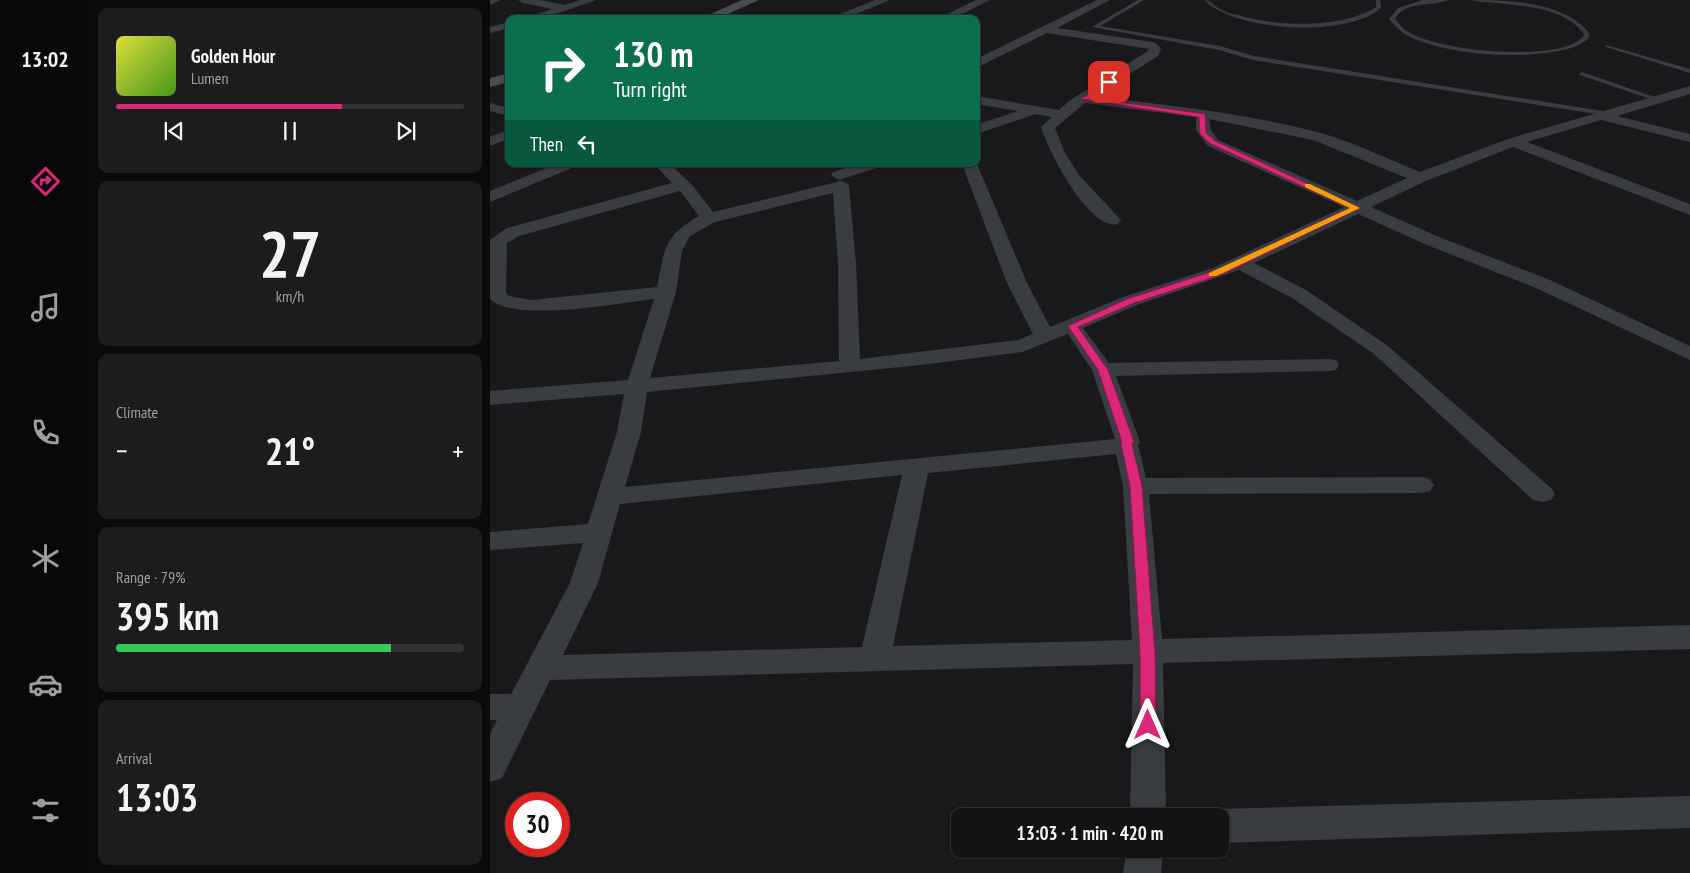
<!DOCTYPE html>
<meta charset="utf-8">
<style>
:root{--surface:#131314;--page:#1c1c1d;--text:#f1f3f6;--muted:#9d9ea0;--line:#323234;--accent:#db2777}
body{margin:0;font-family:"PT Sans Narrow",sans-serif;background:var(--page);color:var(--text);height:100vh;display:flex;flex-direction:column;font-size:19px;white-space:nowrap}
*{box-sizing:border-box;margin:0}
p{font-size:16px;color:var(--muted)}
.icon{flex:none;width:28px;height:28px;fill:none;stroke:currentColor;stroke-width:2;stroke-linecap:round;stroke-linejoin:round}
.map{position:relative;flex:1;overflow:hidden}
.panel{display:flex;flex-direction:column;gap:8px;padding:8px;background:#0a0a0b;width:400px}
.panel>*{flex:none}
.guide{position:absolute;left:15px;top:15px;width:475px;height:152px;border-radius:10px;box-shadow:0 1px 4px #0004,0 0 0 1px var(--line);background:#0b6e4f;color:#fff;overflow:hidden}
.speed{position:absolute;left:15px;top:792px;display:flex;gap:10px;font-size:25px;font-weight:700;text-align:center}
.speed>*{display:grid;place-content:center;width:65px;height:65px;border-radius:50%;background:var(--surface);box-shadow:0 1px 4px #0004,0 0 0 1px var(--line);line-height:1}
.speed .limit{border:8px solid #d22;background:#fff;color:#111}
.pin{position:absolute;display:grid;place-items:center;width:42px;height:42px;color:#fff;margin:-21px;border-radius:10px;box-shadow:0 2px 8px #0006}
.me{position:absolute;width:55px;margin:-28px;rotate:0deg;stroke-linejoin:round;filter:drop-shadow(0 0 4px #0008)}
.turn{display:flex;align-items:center;gap:18px;height:105px;padding:0 25px;font-size:22px}
.turn .icon{width:65px;height:65px;stroke-width:2.5}
.turn b{display:block;font-size:35px;line-height:42px}
.then{display:flex;align-items:center;height:48px;padding:0 25px;background:#0003;gap:10px;font-size:19px}
.big{font-size:38px;font-weight:600;line-height:1.1}
.panel .widget{flex:1;display:flex;flex-direction:column;justify-content:center;gap:8px;min-width:0;padding:0 18px;border-radius:10px;background:var(--page)}
.panel .dial{align-items:center;gap:0}
.dial b{font-size:65px;line-height:1}
.song{display:flex;align-items:center;gap:15px}
.cover{width:60px;height:60px;border-radius:8px;background:linear-gradient(135deg,hsl(60 70% 55%),hsl(100 70% 35%))}
.played{height:5px;border-radius:2px;background:linear-gradient(90deg,var(--accent) 65%,var(--line) 65%)}
.keys{display:flex;justify-content:space-around;direction:ltr}
.heat{display:flex;justify-content:space-between;align-items:center;font-size:28px;direction:ltr}
.charge{height:8px;border-radius:4px;background:linear-gradient(90deg,#34c759 79%,var(--line) 0)}
.trip{position:absolute;left:461px;top:808px;width:278px;height:50px;border-radius:10px;background:var(--surface);box-shadow:0 1px 4px #0004,0 0 0 1px var(--line);font-weight:600;line-height:50px;text-align:center}
main{display:flex;flex:1;min-height:0}
.tab-bar{display:flex;flex-direction:column;width:90px;justify-content:space-around;align-items:center;background:#080808;color:var(--muted)}
.tab-bar .icon{width:35px;height:35px}
.tab-bar .active{color:var(--accent)}
.tab-bar b{font-size:22px;color:var(--text)}
.map>svg:first-child{display:block}
.lines{fill:none;stroke-linecap:round;stroke-linejoin:round}
.lane{fill:#393c40;fill-rule:evenodd}
.street{fill:#393c40;fill-rule:evenodd}
.secondary{fill:#474b50;fill-rule:evenodd}
.route{fill:#db2777;stroke:#8e194d}
.slow{fill:#f59e0b}
</style>
<main>
<nav class="tab-bar">
<b>13:02</b>
<svg class="icon active" aria-label="directions" viewBox="0 0 24 24"><path d="M12 3l9 9-9 9-9-9zM9 14v-3h6M13 9l2 2-2 2"/></svg>
<svg class="icon" aria-label="music" viewBox="0 0 24 24"><path d="M9 18V5l10-2v13"/><circle cx="6" cy="18" r="3"/><circle cx="16" cy="16" r="3"/></svg>
<svg class="icon" aria-label="phone" viewBox="0 0 24 24"><path d="M5 4h4l2 5-3 2q2 4 5 5l2-3 5 2v4C11 20 4 13 5 4z"/></svg>
<svg class="icon" aria-label="climate" viewBox="0 0 24 24"><path d="M12 3v18M4 7l16 10M4 17L20 7"/></svg>
<svg class="icon" aria-label="car" viewBox="0 0 24 24"><path d="M5 17H2v-5l4-1 3-4h7l3 4 3 1v5h-3M9 17h6M6 11h13"/><circle cx="7" cy="17" r="2"/><circle cx="17" cy="17" r="2"/></svg>
<svg class="icon" aria-label="filters" viewBox="0 0 24 24"><path d="M4 7h16M4 17h16"/><circle cx="9" cy="7" r="2"/><circle cx="15" cy="17" r="2"/></svg>
</nav>
<section class="panel">
<div class="widget">
<div class="song"><i class="cover"></i><div><b>Golden Hour</b><p>Lumen</p></div></div>
<div class="played"></div>
<div class="keys"><svg class="icon" aria-label="previous" viewBox="0 0 24 24"><path d="M18 5L8 12l10 7zM5 5v14"/></svg><svg class="icon" aria-label="pause" viewBox="0 0 24 24"><path d="M8 5v14M16 5v14"/></svg><svg class="icon" aria-label="next" viewBox="0 0 24 24"><path d="M6 5l10 7-10 7zM19 5v14"/></svg></div>
</div>
<div class="widget dial"><b>27</b><p>km/h</p></div>
<div class="widget"><p>Climate</p>
<div class="heat"><a>−</a><b class="big">21°</b><a>+</a></div>
</div>
<div class="widget"><p>Range · 79%</p><b class="big">395 km</b><div class="charge"></div></div>
<div class="widget"><p>Arrival</p><b class="big">13:03</b></div>
</section>
<div class="map">
<svg width="1200" height="873" viewBox="0 0 1200 873">
<rect width="100%" height="100%" fill="#19191b"/>
<g class="lines">
<!-- lane -->
<path class="lane" d="M 648,0 L 654,0 L 610,26 L 730,46 L 764,56 L 1119,112 L 1122,114 L 1119,116 L 763,60 L 729,50 L 602,27 Z
M 714,0 C 721,0 723,5 730,9 C 735,12 742,14 748,15 C 786,27 852,29 886,7 L 886,0 L 890,0 L 891,8 C 857,38 746,32 714,0 Z
M 933,0 L 958,0 C 942,7 915,0 905,19 C 908,22 911,27 915,30 C 945,51 1047,59 1080,45 C 1085,43 1089,40 1093,37 L 1094,34 C 1076,9 1037,6 1008,3 C 1000,2 989,3 982,0 C 1018,0 1076,2 1100,34 L 1098,39 C 1093,42 1087,47 1081,48 C 1039,61 951,56 913,33 C 908,29 903,23 899,19 L 908,8 Z
M 1116,45 L 1200,69 L 1200,73 L 1116,47 Z
M 1092,72 L 1170,99 L 1171,100 L 1166,101 L 1090,75 L 1089,74 Z"/>
<!-- street -->
<path class="street" d="M 0,0 L 11,0 L 0,5 Z
M 28,0 L 50,0 L 75,5 L 90,0 L 106,0 L 51,19 L 34,19 L 62,9 L 33,3 Z
M 385,0 L 400,0 L 354,19 L 338,19 Z
M 486,0 L 500,0 L 462,19 L 447,19 Z
M 607,0 L 620,0 L 567,28 L 663,42 L 667,44 L 671,49 L 668,56 L 605,96 C 680,106 757,113 831,133 C 865,143 898,159 930,172 L 1018,139 L 1200,86 L 1200,94 L 1127,116 L 1200,134 L 1200,142 L 1111,120 L 1037,142 L 1200,204 L 1200,215 L 1023,147 L 936,181 L 881,207 L 949,237 L 1060,280 L 1200,346 L 1200,360 L 1046,288 L 937,245 L 868,214 L 764,263 L 816,290 L 898,346 L 1061,488 L 1065,494 L 1061,500 L 1052,502 L 1043,500 L 884,354 L 802,298 L 749,270 L 647,305 L 593,328 L 619,363 L 838,359 L 846,360 L 849,365 L 846,370 L 838,371 L 626,376 L 650,442 L 648,445 L 656,478 L 931,477 L 940,479 L 944,485 L 940,491 L 931,493 L 659,494 L 672,639 L 1200,625 L 1200,649 L 673,663 L 676,816 L 640,816 L 643,664 L 60,680 L 12,778 L 0,782 L 0,734 L 7,720 L 0,720 L 0,694 L 21,694 L 80,583 L 93,543 L 0,550 L 0,532 L 98,524 L 127,432 L 134,394 L 0,405 L 0,391 L 138,380 L 164,299 C 130,303 23,323 0,299 L 0,240 L 17,228 L 182,183 L 164,164 L 180,164 L 203,186 L 223,212 L 351,181 L 357,183 L 359,186 L 366,263 L 370,359 L 528,340 L 543,334 L 517,283 L 472,164 L 487,164 L 537,283 L 560,327 L 633,297 L 723,268 L 854,207 L 718,146 L 706,130 L 706,117 L 595,103 L 565,128 L 575,153 L 589,175 L 631,220 L 628,224 C 599,231 558,151 551,127 L 562,117 L 546,114 L 486,134 L 486,125 L 528,111 L 486,104 L 486,96 L 569,110 L 579,101 L 658,51 L 659,49 L 557,33 L 486,68 L 486,59 ZM 719,119 L 823,140 L 917,178 L 867,201 L 728,140 L 721,130 ZM 190,191 L 209,216 C 173,237 175,248 167,287 L 41,300 L 19,296 L 16,293 L 17,243 L 29,236 ZM 343,193 L 348,263 L 349,361 L 160,378 L 186,292 L 192,251 L 200,236 L 225,222 ZM 578,334 L 602,370 L 625,439 L 135,487 L 151,432 L 157,392 L 431,365 L 532,352 ZM 626,454 L 633,486 L 642,640 L 403,646 L 438,473 ZM 412,475 L 372,647 L 73,655 L 108,583 L 130,504 Z
M 19,22 L 19,28 L 0,33 L 0,27 Z
M 0,103 L 19,108 L 19,116 L 0,111 Z
M 19,130 L 19,139 L 0,146 L 0,137 Z
M 66,164 L 87,164 L 84,167 L 0,202 L 0,191 Z
M 369,164 L 392,164 L 389,167 L 349,180 L 341,175 L 343,172 Z
M 1200,796 L 1200,828 L 730,843 L 730,816 L 716,816 L 730,809 Z
M 637,849 L 673,849 L 671,873 L 633,873 Z"/>
<!-- secondary -->
<path class="secondary" d="M 252,0 L 269,0 L 227,19 L 209,19 Z
M 19,73 L 19,82 L 0,87 L 0,78 Z"/>
</g>
<!-- route -->
<path class="route" d="M 619,81 L 621,84 L 600,98 L 715,114 L 716,133 L 725,141 L 870,208 L 733,274 L 644,303 L 588,327 L 618,370 L 644,442 L 642,444 L 652,486 L 665,653 L 666,725 L 663,730 L 658,732 L 652,730 L 650,725 L 650,653 L 640,486 L 631,444 L 632,442 L 608,370 L 578,326 L 637,299 L 727,270 L 860,208 L 721,144 L 710,134 L 709,117 L 591,99 Z"/>
<!-- slow -->
<path class="slow" d="M 815,184 L 820,184 L 870,208 L 726,276 L 719,276 L 719,273 L 860,208 L 815,187 Z"/>
</svg>
<div class="speed"><div class="limit">30</div></div>
<div class="pin" style="left:619px;top:82px;background:#d93025"><svg class="icon" aria-label="arrive" viewBox="0 0 24 24"><path d="M6 21V4h12l-3 4 3 4H6"/></svg></div>
<svg class="me" style="left:658px;top:725px" viewBox="-20 -20 40 40"><path d="M0-17L14 15 0 8-14 15z" fill="#db2777" stroke="#fff" stroke-width="4"/></svg>
<div class="trip">13:03 · 1 min · 420 m</div>
<div class="guide">
<div class="turn"><svg class="icon" aria-label="right" viewBox="0 0 24 24"><path d="M7 20v-9h11M14 6l5 5-5 5"/></svg><div><b>130 m</b>Turn right</div></div>
<div class="then">Then<svg class="icon" aria-label="left" viewBox="0 0 24 24"><path d="M17 20v-9H6M10 6l-5 5 5 5"/></svg></div>
</div>
</div>
</main>
